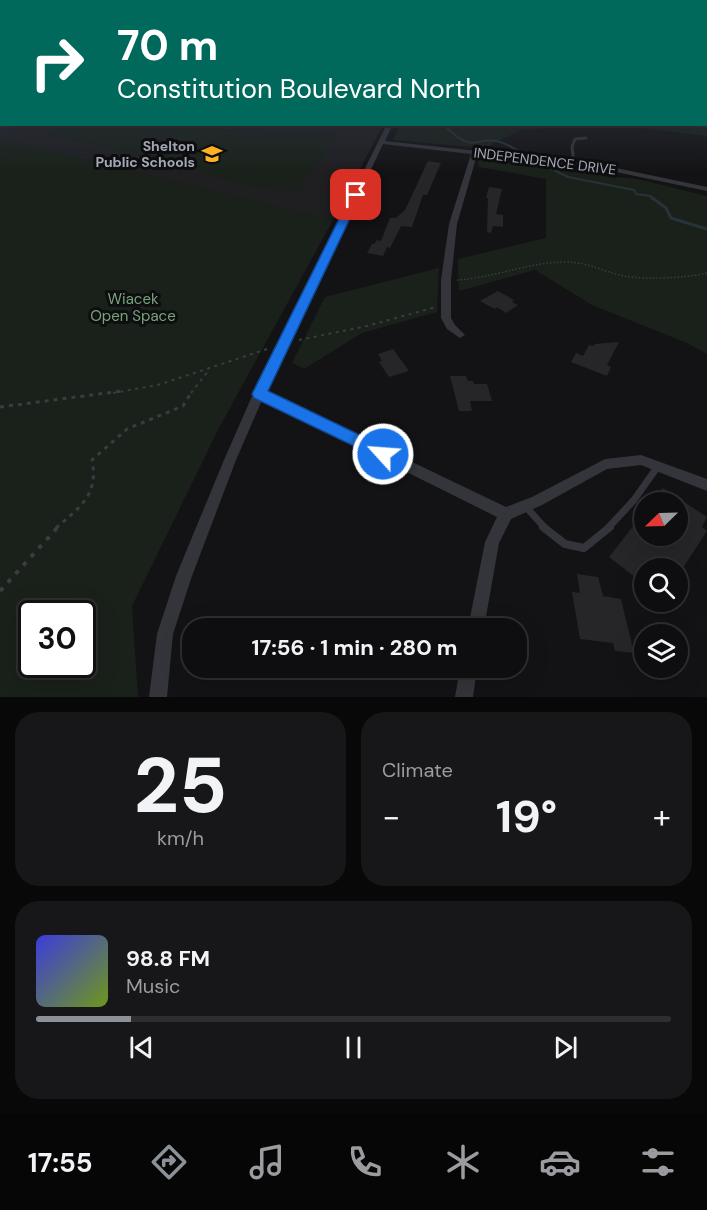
<!DOCTYPE html>
<meta charset="utf-8">
<style>
:root{--surface:#0e0e10;--page:#171719;--text:#f1f3f6;--muted:#9b9c9f;--line:#2e2e30;--accent:#8c9099}
body{margin:0;font-family:"DM Sans",sans-serif;background:var(--page);color:var(--text);height:100vh;display:flex;flex-direction:column;font-size:22px;white-space:nowrap}
*{box-sizing:border-box;margin:0}
p{font-size:20px;color:var(--muted)}
.icon{flex:none;width:33px;height:33px;fill:none;stroke:currentColor;stroke-width:2;stroke-linecap:round;stroke-linejoin:round}
.map{position:relative;height:697px;overflow:hidden}
.drawer{display:flex;flex-direction:column;gap:15px;padding:15px;background:#080809;flex:1}
.drawer>*{flex:none}
.banner{position:absolute;left:0px;top:0px;width:708px;height:126px;box-shadow:0 6px 24px #0002,0 0 0 2px var(--line);background:#00695c;color:#fff;overflow:hidden}
.needle{width:39px;rotate:247deg}
.controls{position:absolute;left:634px;top:492px;display:grid;gap:12px}
.controls a{display:grid;place-items:center;width:54px;height:54px;border-radius:50%;background:var(--surface);box-shadow:0 6px 24px #0002,0 0 0 2px var(--line);font-size:30px}
.speed{position:absolute;left:18px;top:600px;display:flex;gap:12px;font-size:30px;font-weight:700;text-align:center}
.speed>*{display:grid;place-content:center;width:78px;height:78px;border-radius:50%;background:var(--surface);box-shadow:0 6px 24px #0002,0 0 0 2px var(--line);line-height:1}
.speed .limit{border:3px solid #111;border-radius:9px;background:#fff;color:#111}
.pin{position:absolute;display:grid;place-items:center;width:51px;height:51px;color:#fff;margin:-26px;border-radius:12px;box-shadow:0 3px 9px #0006}
.me{position:absolute;width:66px;margin:-33px;rotate:296deg;stroke-linejoin:round;filter:drop-shadow(0 0 4px #0008)}
.turn{display:flex;align-items:center;gap:21px;height:126px;padding:0 18px;font-size:27px}
.turn .icon{width:78px;height:78px;stroke-width:2.5}
.turn b{display:block;font-size:42px;line-height:51px}
.big{font-size:45px;font-weight:700;line-height:1.1}
.drawer .card{flex:1;display:flex;flex-direction:column;justify-content:center;gap:9px;min-width:0;padding:0 21px;border-radius:24px;background:var(--page)}
.drawer .dial{align-items:center;gap:0}
.dial b{font-size:78px;line-height:1}
.song{display:flex;align-items:center;gap:18px}
.cover{width:72px;height:72px;border-radius:9px;background:linear-gradient(135deg,hsl(240 70% 55%),hsl(80 70% 35%))}
.played{height:6px;border-radius:3px;background:linear-gradient(90deg,var(--accent) 15%,var(--line) 15%)}
.keys{display:flex;justify-content:space-around;direction:ltr}
.heat{display:flex;justify-content:space-between;align-items:center;font-size:33px;direction:ltr}
.drawer .tiles{flex:1;display:grid;gap:15px;grid-template-columns:1fr 1fr}
.card:last-child{grid-column:span 2}
.trip{position:absolute;left:182px;top:618px;width:345px;height:60px;border-radius:24px;background:var(--surface);box-shadow:0 6px 24px #0002,0 0 0 2px var(--line);font-weight:700;line-height:60px;text-align:center}
.menu{display:flex;height:96px;justify-content:space-around;align-items:center;background:#060606;color:var(--muted)}
.menu .icon{width:42px;height:42px}
.menu .on{color:var(--accent)}
.menu b{font-size:27px;color:var(--text)}
.map>svg:first-child{display:block}
.built{fill:#1f1f22}
.green{fill:#19211a;fill-rule:evenodd}
.lines{fill:none;stroke-linecap:round;stroke-linejoin:round}
.stream-far2{stroke:#28323a;stroke-width:1.5}
.stream-far1{stroke:#28323a;stroke-width:2}
.stream{stroke:#28323a;stroke-width:3}
.building{fill:#262629}
.path-far3{stroke:#3a3c42;stroke-width:1.5;stroke-dasharray:1.5 2;stroke-linecap:butt}
.path-far2{stroke:#3a3c42;stroke-width:2;stroke-dasharray:3 4.5;stroke-linecap:butt}
.path-far1{stroke:#3a3c42;stroke-width:3;stroke-dasharray:4 5;stroke-linecap:butt}
.path{stroke:#3a3c42;stroke-width:4;stroke-dasharray:4.5 7;stroke-linecap:butt}
.lane-far2{stroke:#34353b;stroke-width:3}
.lane-far1{stroke:#34353b;stroke-width:7}
.lane{stroke:#34353b;stroke-width:8}
.street{fill:#34353b;fill-rule:evenodd}
.route{fill:#1a73e8;stroke:#114b97;stroke-width:1.5}
.labels{text-anchor:middle;stroke-width:6;stroke-linejoin:round;paint-order:stroke}
.far-poi-label{font-size:14px;font-weight:bold;fill:#a3aab7;stroke:#0e0e10;text-anchor:end}
.far-street-label{font-size:14px;fill:#a3aab7;stroke:#0e0e10}
.park-label{font-size:15px;fill:#78a47b;stroke:#0e0e10}
</style>
<div class="map">
<svg width="707" height="697" viewBox="0 0 707 697">
<rect width="100%" height="100%" fill="#131315"/>
<!-- built -->
<path class="built" d="M 0,75 L 2,124 L 383,125 L 333,220 L 115,169 L 0,139 Z"/>
<!-- green -->
<path class="green" d="M 707,75 L 707,136 L 630,127 L 524,129 L 484,148 L 393,140 L 401,124 L 706,124 Z
M 179,124 L 225,129 L 316,131 L 329,133 L 335,137 L 299,191 L 253,187 L 203,173 L 187,154 L 171,163 L 48,134 L 69,125 Z
M 0,138 L 333,220 L 219,428 L 132,606 L 138,697 L 0,697 ZM 32,614 L 82,614 L 82,664 L 32,664 Z
M 477,159 L 642,180 L 707,196 L 707,354 L 687,343 L 592,305 L 535,270 L 459,291 L 458,259 L 546,238 L 546,179 L 479,167 Z
M 439,268 L 437,312 L 362,333 L 304,369 L 292,363 L 325,297 Z"/>
<g class="lines">
<!-- stream-far2 -->
<path class="stream-far2" d="M 443,124 L 449,130"/>
<!-- stream-far1 -->
<path class="stream-far1" d="M 448,129 C 476,155 474,135 500,142 C 508,144 515,149 522,153
M 546,166 L 568,177 L 634,190 L 636,194 L 651,196 L 652,199"/>
<!-- stream -->
<path class="stream" d="M 651,197 L 666,208 L 671,218 L 707,229"/>
</g>
<!-- building -->
<path class="building" d="M 428,161 L 441,163 L 427,195 L 423,195 L 412,227 L 401,226 L 390,248 L 387,247 L 383,256 L 367,253 L 372,244 L 374,244 L 377,240 L 381,241 L 390,218 L 396,218 L 405,210 Z
M 489,187 L 502,189 L 496,214 L 503,215 L 503,227 L 493,226 L 491,233 L 487,232 L 488,198 L 486,198 Z
M 498,291 L 514,300 L 512,302 L 518,305 L 506,313 L 497,307 L 495,309 L 480,301 Z
M 619,342 L 607,365 L 611,367 L 607,376 L 571,362 L 576,353 L 583,356 L 589,345 L 593,346 L 595,344 Z
M 393,349 L 409,371 L 389,377 L 379,362 L 382,361 L 378,354 Z
M 450,376 L 466,376 L 468,381 L 473,381 L 474,384 L 487,384 L 492,401 L 470,401 L 472,411 L 459,411 Z
M 663,488 L 707,517 L 702,527 L 707,531 L 683,568 L 645,568 L 645,585 L 609,557 L 645,511 L 645,536 L 678,536 L 678,502 L 652,502 Z
M 577,574 L 598,577 L 603,596 L 621,599 L 634,653 L 615,651 L 613,643 L 580,639 L 572,592 L 580,593 Z"/>
<g class="lines">
<!-- path-far3 -->
<path class="path-far3" d="M 187,124 L 227,128
M 457,280 C 494,278 528,262 566,262 C 588,262 604,272 624,276 C 646,280 685,278 707,273"/>
<!-- path-far2 -->
<path class="path-far2" d="M 299,340 L 367,326 L 436,307
M 113,393 L 158,385 L 270,348
M 191,393 L 209,370"/>
<!-- path-far1 -->
<path class="path-far1" d="M 0,407 L 122,391
M 56,528 C 80,507 99,495 92,460 L 127,429 L 183,406 L 192,391"/>
<!-- path -->
<path class="path" d="M 0,591 L 58,527"/>
<!-- lane-far2 -->
<path class="lane-far2" d="M 574,163 L 572,147 L 575,139 L 586,138"/>
<!-- lane-far1 -->
<path class="lane-far1" d="M 526,507 L 545,528
M 608,528 L 634,500 L 658,466"/>
<!-- lane -->
<path class="lane" d="M 543,527 L 565,544 L 584,548 L 610,527"/>
<!-- street -->
<path class="street" d="M 387,124 L 393,124 L 385,141 L 597,164 L 707,187 L 707,191 L 597,168 L 477,155 L 457,224 L 451,280 L 451,318 L 455,325 L 465,335 L 460,338 L 447,329 L 441,318 L 441,280 L 449,224 L 471,154 L 383,144 L 266,392 L 506,507 L 532,497 L 605,459 L 641,455 L 707,479 L 707,491 L 641,465 L 607,469 L 542,505 L 511,519 L 499,543 L 484,628 L 468,628 L 485,542 L 497,517 L 262,400 L 236,460 L 192,576 L 173,634 L 167,697 L 149,697 L 157,634 L 176,576 L 224,460 L 253,394 Z
M 460,668 L 477,668 L 473,697 L 455,697 Z"/>
</g>
<!-- sky -->
<linearGradient id="sky" x2="0" y2="1"><stop stop-color="#0a0a0c"/><stop offset="0.44" stop-color="#333946"/><stop offset="1" stop-color="#333946" stop-opacity="0"/></linearGradient>
<rect width="707" height="172" fill="url(#sky)"/>
<!-- route -->
<path class="route" d="M 356,192 L 361,195 L 268,391 L 389,449 L 391,454 L 389,458 L 383,460 L 254,398 L 252,394 L 351,195 Z"/>
<!-- icons -->
<defs>
<g id="school-bare" transform="scale(1.62)"><path d="M0-5L7-2L0 1L-7-2ZM-4 1L0 2.5L4 1V4Q0 6-4 4Z" fill="#ffb222" stroke="#0e0e10" stroke-width="2.5" paint-order="stroke"/></g>
</defs>
<g fill-rule="evenodd">
<use href="#school-bare" x="212" y="154"/>
</g>
<g class="labels">
<!-- far-poi labels -->
<g class="far-poi-label">
<text x="195" y="151">Shelton<tspan x="195" dy="16">Public Schools</tspan></text>
</g>
<!-- far-street labels -->
<g class="far-street-label">
<text transform="translate(545 161) rotate(7)" y="5">INDEPENDENCE DRIVE</text>
</g>
<!-- park labels -->
<g class="park-label">
<text x="133" y="304">Wiacek<tspan x="133" dy="17">Open Space</tspan></text>
</g>
</g>
</svg>
<div class="controls">
<a><svg class="needle" viewBox="-14 -14 28 28"><path d="M0-13l5 13h-10z" fill="#e53935"/><path d="M0 13l5-13h-10z" fill="#9b9c9f"/></svg></a>
<a><svg class="icon" aria-label="search" viewBox="0 0 24 24"><circle cx="10" cy="10" r="6"/><path d="M15 15l6 6"/></svg></a>
<a><svg class="icon" aria-label="layers" viewBox="0 0 24 24"><path d="M12 4l9 5-9 5-9-5zM3 14l9 5 9-5"/></svg></a>
</div>
<div class="speed"><div class="limit">30</div></div>
<div class="pin" style="left:356px;top:195px;background:#d93025"><svg class="icon" aria-label="arrive" viewBox="0 0 24 24"><path d="M6 21V4h12l-3 4 3 4H6"/></svg></div>
<svg class="me" style="left:383px;top:454px" viewBox="-20 -20 40 40"><circle r="17" fill="#1a73e8" stroke="#fff" stroke-width="3"/><path d="M0-11L8 9 0 5-8 9z" fill="#fff"/></svg>
<div class="trip">17:56 · 1 min · 280 m</div>
<div class="banner">
<div class="turn"><svg class="icon" aria-label="right" viewBox="0 0 24 24"><path d="M7 20v-9h11M14 6l5 5-5 5"/></svg><div><b>70 m</b>Constitution Boulevard North</div></div>
</div>
</div>
<section class="drawer">
<div class="tiles">
<div class="card dial"><b>25</b><p>km/h</p></div>
<div class="card"><p>Climate</p>
<div class="heat"><a>−</a><b class="big">19°</b><a>+</a></div>
</div>
<div class="card">
<div class="song"><i class="cover"></i><div><b>98.8 FM</b><p>Music</p></div></div>
<div class="played"></div>
<div class="keys"><svg class="icon" aria-label="previous" viewBox="0 0 24 24"><path d="M18 5L8 12l10 7zM5 5v14"/></svg><svg class="icon" aria-label="pause" viewBox="0 0 24 24"><path d="M8 5v14M16 5v14"/></svg><svg class="icon" aria-label="next" viewBox="0 0 24 24"><path d="M6 5l10 7-10 7zM19 5v14"/></svg></div>
</div>
</div>
</section>
<nav class="menu">
<b>17:55</b>
<svg class="icon on" aria-label="directions" viewBox="0 0 24 24"><path d="M12 3l9 9-9 9-9-9zM9 14v-3h6M13 9l2 2-2 2"/></svg>
<svg class="icon" aria-label="music" viewBox="0 0 24 24"><path d="M9 18V5l10-2v13"/><circle cx="6" cy="18" r="3"/><circle cx="16" cy="16" r="3"/></svg>
<svg class="icon" aria-label="phone" viewBox="0 0 24 24"><path d="M5 4h4l2 5-3 2q2 4 5 5l2-3 5 2v4C11 20 4 13 5 4z"/></svg>
<svg class="icon" aria-label="climate" viewBox="0 0 24 24"><path d="M12 3v18M4 7l16 10M4 17L20 7"/></svg>
<svg class="icon" aria-label="car" viewBox="0 0 24 24"><path d="M5 17H2v-5l4-1 3-4h7l3 4 3 1v5h-3M9 17h6M6 11h13"/><circle cx="7" cy="17" r="2"/><circle cx="17" cy="17" r="2"/></svg>
<svg class="icon" aria-label="filters" viewBox="0 0 24 24"><path d="M4 7h16M4 17h16"/><circle cx="9" cy="7" r="2"/><circle cx="15" cy="17" r="2"/></svg>
</nav>
